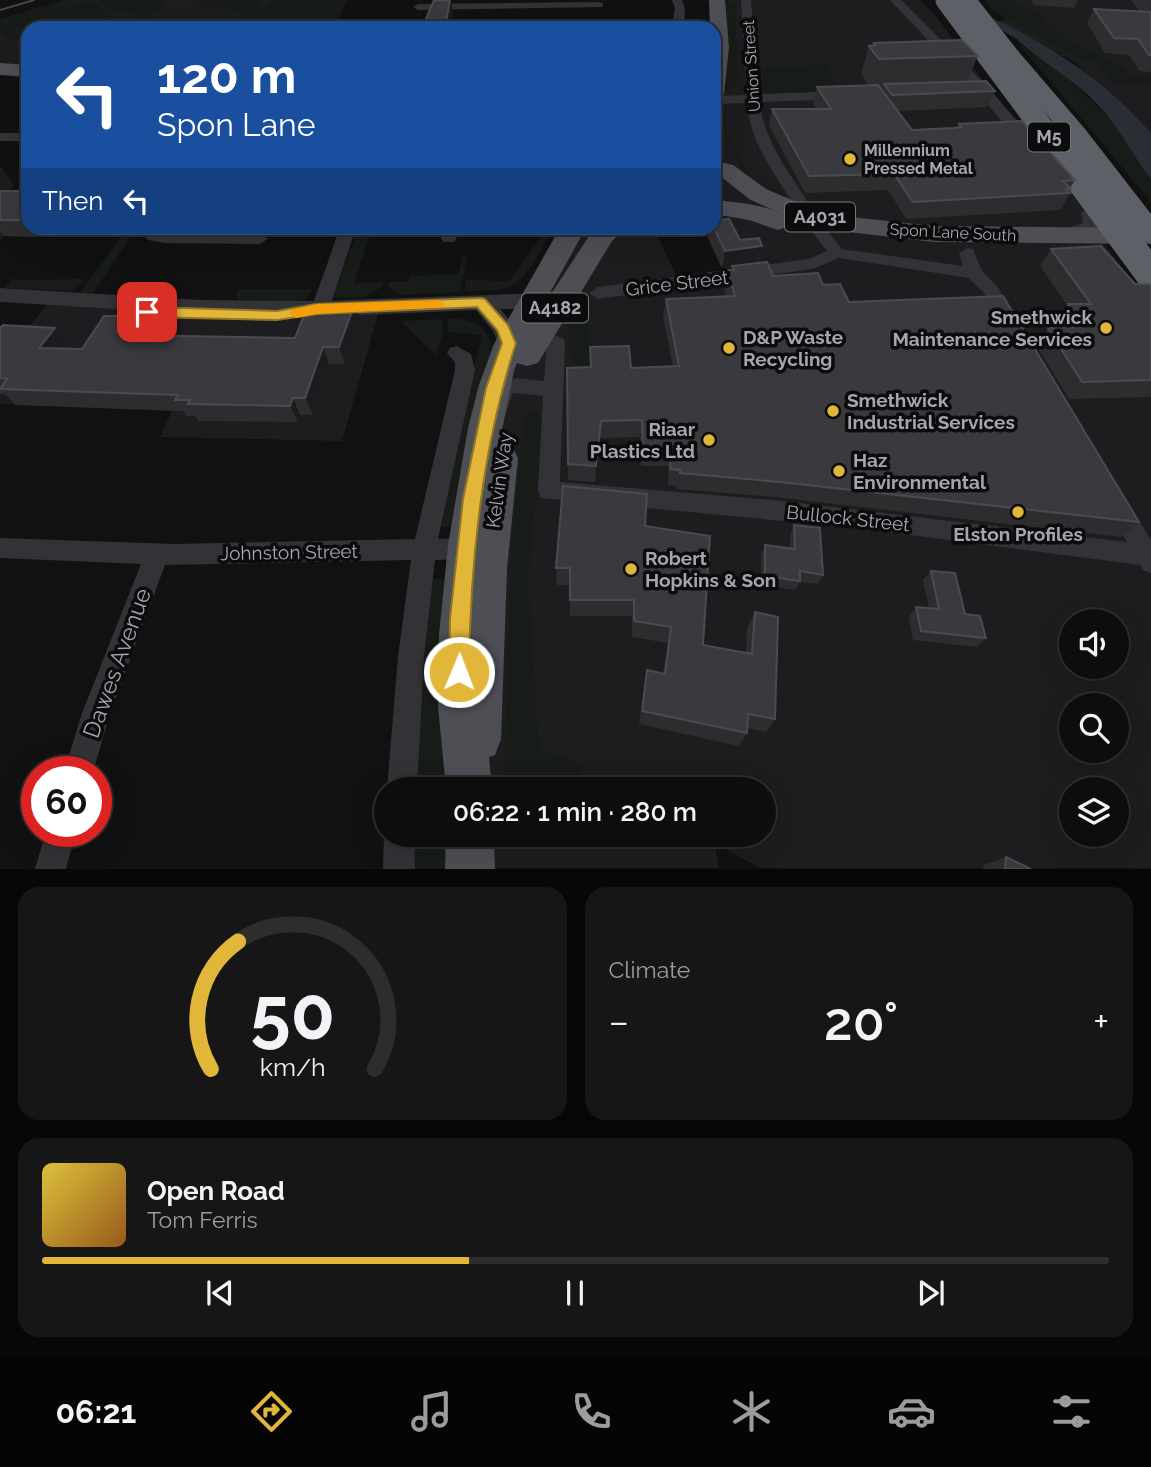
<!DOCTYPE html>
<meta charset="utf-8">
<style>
:root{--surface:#0d0d0e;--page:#161617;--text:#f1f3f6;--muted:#9a9c9e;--line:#2d2d2e;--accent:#e2b739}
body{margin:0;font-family:Raleway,sans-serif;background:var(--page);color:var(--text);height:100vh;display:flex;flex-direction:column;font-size:26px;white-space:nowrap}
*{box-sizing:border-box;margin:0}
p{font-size:23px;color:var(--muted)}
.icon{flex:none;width:38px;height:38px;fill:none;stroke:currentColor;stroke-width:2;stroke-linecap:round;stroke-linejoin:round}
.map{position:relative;height:869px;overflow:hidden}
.drawer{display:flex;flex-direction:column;gap:18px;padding:18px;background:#070708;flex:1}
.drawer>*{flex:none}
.banner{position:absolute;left:21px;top:21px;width:700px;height:214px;border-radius:21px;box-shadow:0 7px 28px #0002,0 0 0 2px var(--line);background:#1a4fa0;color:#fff;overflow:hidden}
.controls{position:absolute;left:1059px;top:609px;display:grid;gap:14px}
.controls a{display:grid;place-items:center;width:70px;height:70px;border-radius:50%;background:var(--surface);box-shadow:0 7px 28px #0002,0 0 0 2px var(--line);font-size:35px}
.speed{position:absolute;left:21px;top:756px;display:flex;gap:14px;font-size:35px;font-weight:700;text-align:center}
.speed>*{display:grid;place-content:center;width:91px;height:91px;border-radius:50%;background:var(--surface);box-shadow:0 7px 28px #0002,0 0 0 2px var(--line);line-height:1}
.speed .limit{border:10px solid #d22;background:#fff;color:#111}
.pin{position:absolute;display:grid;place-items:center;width:60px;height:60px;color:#fff;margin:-30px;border-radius:14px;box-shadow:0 4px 10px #0006}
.me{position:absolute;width:77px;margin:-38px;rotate:1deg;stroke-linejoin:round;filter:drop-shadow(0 0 5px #0008)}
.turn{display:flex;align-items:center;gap:24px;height:147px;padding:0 21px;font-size:32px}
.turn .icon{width:91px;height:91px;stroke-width:2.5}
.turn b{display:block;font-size:49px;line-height:60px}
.then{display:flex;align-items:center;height:66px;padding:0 21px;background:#0003;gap:14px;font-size:26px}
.big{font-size:52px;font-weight:600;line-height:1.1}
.drawer .widget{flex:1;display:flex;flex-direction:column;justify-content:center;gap:10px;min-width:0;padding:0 24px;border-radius:21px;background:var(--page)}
.drawer .dial{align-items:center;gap:0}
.dial svg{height:182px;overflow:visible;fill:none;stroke:var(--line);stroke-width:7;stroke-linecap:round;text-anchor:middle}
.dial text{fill:var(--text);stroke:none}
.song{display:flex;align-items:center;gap:21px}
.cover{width:84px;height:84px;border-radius:10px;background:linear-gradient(135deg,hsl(50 70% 55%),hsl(30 70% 35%))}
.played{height:7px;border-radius:4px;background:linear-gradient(90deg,var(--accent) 40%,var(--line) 40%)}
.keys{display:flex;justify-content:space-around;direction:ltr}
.heat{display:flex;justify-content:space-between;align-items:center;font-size:38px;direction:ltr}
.drawer .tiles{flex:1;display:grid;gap:18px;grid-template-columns:1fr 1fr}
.widget:last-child{grid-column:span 2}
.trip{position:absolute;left:374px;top:777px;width:402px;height:70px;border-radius:35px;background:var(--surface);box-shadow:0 7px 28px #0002,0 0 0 2px var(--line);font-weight:600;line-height:70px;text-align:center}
.dock{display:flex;height:112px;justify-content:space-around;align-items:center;background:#050506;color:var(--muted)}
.dock .icon{width:49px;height:49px}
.dock .active{color:var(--accent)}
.dock b{font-size:32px;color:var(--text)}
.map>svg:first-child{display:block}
.built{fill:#1d1d1f;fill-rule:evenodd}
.green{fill:#171c18}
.water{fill:#282e34}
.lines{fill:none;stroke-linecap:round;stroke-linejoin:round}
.canal{fill:#282e34;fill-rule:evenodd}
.minor{fill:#323237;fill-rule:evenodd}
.tertiary{fill:#323237;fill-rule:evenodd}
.primary{fill:#4e4f55;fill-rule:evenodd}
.motorway{fill:#5e6067;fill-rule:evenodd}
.tram{stroke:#45464b;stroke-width:2}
.motorway-bridge-far1{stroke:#5e6067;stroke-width:23}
.motorway-bridge{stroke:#5e6067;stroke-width:30}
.wall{fill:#2d2d30}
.shaded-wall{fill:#1c1c1e}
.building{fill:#3a3a3e;stroke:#4a4b50;stroke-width:2}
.route{fill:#e2b739;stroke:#937725;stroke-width:2}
.slow{fill:#f59e0b}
.poi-dot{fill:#e2b739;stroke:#0c0c0d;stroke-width:2.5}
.labels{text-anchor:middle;stroke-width:7;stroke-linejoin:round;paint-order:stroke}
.far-street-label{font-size:16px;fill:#a3a6b1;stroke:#0c0c0d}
.far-poi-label{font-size:16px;font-weight:bold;fill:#a3a6b1;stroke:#0c0c0d;text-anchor:start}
.shield{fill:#0c0c0d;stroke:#767880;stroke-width:2}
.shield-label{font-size:18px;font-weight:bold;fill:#a3a6b1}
.street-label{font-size:19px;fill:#a3a6b1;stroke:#0c0c0d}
.poi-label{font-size:19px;font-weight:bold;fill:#a3a6b1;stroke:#0c0c0d;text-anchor:start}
.near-street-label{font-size:23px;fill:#a3a6b1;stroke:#0c0c0d}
</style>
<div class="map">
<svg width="1151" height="869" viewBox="0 0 1151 869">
<rect width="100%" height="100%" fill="#111112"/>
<!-- built -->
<path class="built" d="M 64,0 L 288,0 L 216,28 L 28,28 L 28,75 L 0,73 L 0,19 Z
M 709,0 L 920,0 L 936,16 L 990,90 L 1104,216 L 1100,238 L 1151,308 L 1151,868 L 761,868 L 715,844 L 719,868 L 470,868 L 470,835 L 765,835 L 765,789 L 469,789 L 469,761 L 490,460 L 520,351 L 545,307 L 547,289 L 588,228 L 654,228 L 679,282 L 725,276 L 703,228 L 714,228 L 714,191 L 722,181 L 725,170 L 721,157 L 714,147 L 714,28 ZM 1071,621 L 1116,621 L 1116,667 L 1071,667 ZM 1071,705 L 1116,705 L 1116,751 L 1071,751 ZM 1071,789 L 1116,789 L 1116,835 L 1071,835 Z
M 1009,0 L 1151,0 L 1151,133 L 1074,62 L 1000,21 L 1024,9 Z
M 50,301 L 380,307 L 342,441 L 160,437 L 172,411 L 0,404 L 0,363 Z"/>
<!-- green -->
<path class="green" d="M 64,0 L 78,0 L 29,13 L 91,0 L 113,15 L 69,28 L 28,28 L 28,33 L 8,22 L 21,14 L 5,22 L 25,37 L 9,41 L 0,32 L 0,19 Z
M 166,0 L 158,7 L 162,8 L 146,16 L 146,20 L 137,20 L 145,11 L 139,14 L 121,14 L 130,10 L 116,14 L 98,1 L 99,0 L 170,0 Z
M 203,0 L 262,0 L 256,8 L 266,8 L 274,0 L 347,0 L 337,21 L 324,28 L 203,28 L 212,22 L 206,22 L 208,20 L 233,21 L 245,14 L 239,14 L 241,10 L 197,7 Z
M 723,0 L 735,3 L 737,68 L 743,84 L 726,91 L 723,90 Z
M 984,0 L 1009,0 L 1025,9 L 1037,10 L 1045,24 L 1053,24 C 1068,52 1109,49 1129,74 L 1151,75 L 1151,86 L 1112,84 L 1098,64 L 1073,55 L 1026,29 L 992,10 Z
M 1019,44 L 1068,78 L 1119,128 L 1151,179 L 1151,202 Z
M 825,65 L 842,91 L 771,94 L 764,91 L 762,68 Z
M 736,105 L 745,109 L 730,106 C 713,125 742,160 752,179 L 773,177 L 760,182 L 764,189 L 782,190 L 789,202 L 765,193 L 748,180 L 719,125 L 723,108 Z
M 127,228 L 131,236 L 95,290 L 92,293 L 81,292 Z
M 358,228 L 372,228 L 354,283 L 384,282 L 383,286 L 365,297 L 333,298 Z
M 547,228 L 552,231 C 540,249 527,284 503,289 C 491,291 477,291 465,291 L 466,280 L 510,281 Z
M 462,256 L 467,258 L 460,292 L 399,295 L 388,286 L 389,282 L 408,282 L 410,276 L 459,274 Z
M 12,278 L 18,280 L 84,279 L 73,291 L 5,288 Z
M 244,289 L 313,289 L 305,300 L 239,300 L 236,295 L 239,290 Z
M 587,306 L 589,364 L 574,364 C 567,345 567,327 575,308 Z
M 447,318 C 468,319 487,322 490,345 L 499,346 L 453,528 L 441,527 L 439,523 L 466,396 L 482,335 L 448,332 Z
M 442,319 L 443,334 L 436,355 L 400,321 Z
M 538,412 L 542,427 L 528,580 L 539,750 L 582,764 L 581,781 L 505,777 C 507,656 509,535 525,415 Z
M 431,579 L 446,579 L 447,789 L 413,789 L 416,724 Z
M 412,835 L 448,835 L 449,868 L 410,869 Z"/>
<!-- water -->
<path class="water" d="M 1000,21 C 1060,52 1106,82 1151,133 L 1151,179 C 1132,154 1119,127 1098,105 C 1067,72 1028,57 1000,21 Z"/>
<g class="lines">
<!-- canal -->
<path class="canal" d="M 966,8 L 974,8 L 1035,41 L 1025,43 L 966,12 Z"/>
<!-- minor -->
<path class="minor" d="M 672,0 L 682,0 L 685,8 L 684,28 L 672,28 L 675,8 Z
M 741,0 L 751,0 L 759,94 L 844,91 L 850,95 L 844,99 L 760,102 C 763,140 789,172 809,204 L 806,207 L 796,207 C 775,176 749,140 747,103 L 714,104 L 714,96 L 747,95 Z
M 890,0 L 901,0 L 988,87 L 1032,139 L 1032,145 L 1022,145 L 978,93 Z
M 599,2 L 603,3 L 603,7 L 418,10 L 413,7 L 418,4 Z
M 0,133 L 28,133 L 28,141 L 0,141 Z
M 1089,208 L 1095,210 L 1100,220 L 1095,229 L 1063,239 L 1057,237 L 1055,234 L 1057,231 L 1083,223 L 1081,213 Z
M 135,228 L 152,228 L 164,233 L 260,234 L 268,239 L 260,244 L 164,243 L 148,240 Z
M 340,228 L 356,228 L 329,309 L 320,315 L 311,309 Z
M 443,228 L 459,228 L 455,242 L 443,242 L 441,238 Z
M 821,228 L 827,230 L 842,249 L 963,266 L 959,253 L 967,248 L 973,249 L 982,271 L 997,286 L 1019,322 L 1016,326 L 1004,326 L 984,293 L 969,278 L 839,258 L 813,269 L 598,299 L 589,293 L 598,287 L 809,259 L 827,251 L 813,233 Z
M 556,336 L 563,338 L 565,343 L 560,482 L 774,500 L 1127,542 L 1107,506 L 1110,499 L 1118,496 L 1126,499 L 1151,540 L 1151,573 L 1143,570 L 1140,565 L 848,527 L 541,498 L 538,491 L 543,396 L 513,393 L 506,413 L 499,416 L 492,413 L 489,408 L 497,383 L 516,378 L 544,381 L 547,343 L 549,338 Z
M 457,346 L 471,354 L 475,370 L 438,539 C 452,539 469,534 481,539 L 485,546 L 481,553 L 467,559 L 435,560 L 424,656 L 417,789 L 387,789 L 398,656 L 411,560 L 165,565 L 110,713 L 93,772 L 64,772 L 82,713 L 141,564 L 0,558 L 0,538 L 175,544 L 415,539 L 455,370 L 455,362 L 447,353 L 450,348 Z
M 387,828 L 387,835 L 414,835 L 415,869 L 383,869 L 384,835 Z
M 46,831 L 76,831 L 66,869 L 35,869 Z"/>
<!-- tertiary -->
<path class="tertiary" d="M 0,288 L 201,300 L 317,301 L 543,293 L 553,290 L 561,292 L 564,297 C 553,314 517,308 500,309 L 511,322 L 521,343 L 517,349 L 509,351 L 501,349 L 493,331 L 476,310 L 317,317 L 201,314 L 0,302 Z"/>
<!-- primary -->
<path class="primary" d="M 709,0 L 725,0 L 729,47 L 724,94 L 721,98 L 714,100 L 714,28 L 710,28 Z
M 0,63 L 28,65 L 28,77 L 0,75 Z
M 725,163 L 733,165 L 766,189 L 806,206 L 842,216 L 934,226 L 1151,228 L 1151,244 L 934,242 L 840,231 L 788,217 L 749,199 L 714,171 L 717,165 Z
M 714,200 C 734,202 779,205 791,222 L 787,227 L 778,230 L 749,220 L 714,214 Z
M 560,228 L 586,228 L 538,314 L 593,230 L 597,228 L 626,228 L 612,241 L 538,363 L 527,366 L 517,363 L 514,371 L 499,445 L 513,448 L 518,458 L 507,569 L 501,739 L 495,755 L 489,757 L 492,789 L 446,789 L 438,706 L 439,635 L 448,545 L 468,428 L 479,385 L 494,344 Z
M 446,835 L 494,835 L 495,869 L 445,869 Z"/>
<!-- motorway -->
<path class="motorway" d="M 958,0 L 978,0 L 1018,51 L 1085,129 L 1151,214 L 1151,243 L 1140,240 L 1067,139 L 1002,61 Z"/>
<!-- tram -->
<path class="tram" d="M 0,10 L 34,0"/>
<!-- motorway-bridge-far1 -->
<path class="motorway-bridge-far1" d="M 947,0 L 1051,140"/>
<!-- motorway-bridge -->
<path class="motorway-bridge" d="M 1050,138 L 1151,275"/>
</g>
<!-- wall -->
<path class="wall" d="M 1031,0 L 1078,0 L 1074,8 L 1034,5 Z
M 1131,0 L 1151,0 L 1151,72 L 1140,71 L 1129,55 L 1105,53 L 1087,23 L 1094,9 L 1140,12 Z
M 874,43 L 978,56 L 967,81 L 995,91 L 987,107 L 897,111 L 912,130 L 954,128 L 958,127 L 959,124 L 1075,180 L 1070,188 L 1071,189 L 1069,192 L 1070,193 L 1060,210 L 906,219 L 888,190 L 805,193 L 769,125 L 772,109 L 817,109 L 813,103 L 817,87 L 868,85 L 861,74 L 869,46 L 873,45 Z
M 0,168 L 2,169 L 14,185 L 9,191 L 28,191 L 28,228 L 45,228 L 38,237 L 3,236 L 0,241 Z
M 710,228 L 714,228 L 740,240 L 762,246 L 758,263 L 773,276 L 823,285 L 849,302 L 1139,522 L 1121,537 L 774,497 L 677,489 L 677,486 L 668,485 L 669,466 L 641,466 L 640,437 L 600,438 L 595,482 L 568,480 L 567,368 L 590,367 L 590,347 L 631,368 L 673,367 L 663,316 L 666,299 L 726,296 L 724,288 L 727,270 L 732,270 L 732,267 L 722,268 L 708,238 Z
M 1051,249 L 1135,284 L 1151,286 L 1151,397 L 1069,399 L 1036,345 L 1048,328 L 1060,327 L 1056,321 L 1067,305 L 1040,266 Z
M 133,316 L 144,333 L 143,336 L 295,338 L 360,320 L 345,364 L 329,364 L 313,415 L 300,415 L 298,422 L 198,421 L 195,416 L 186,416 L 183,411 L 15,405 L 5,394 L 0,394 L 0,328 L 68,345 L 65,349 L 82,349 Z
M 794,525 L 823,575 L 818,584 L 800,582 L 795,590 L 761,585 L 761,555 L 765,545 L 790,548 L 790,535 Z
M 645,526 L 703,645 L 746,653 L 747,628 L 755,612 L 775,719 L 766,732 L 747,728 L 747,733 L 739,746 L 639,724 L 647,670 L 663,673 L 668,643 L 632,637 L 632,616 L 570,616 L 570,585 L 557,585 L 556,568 Z
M 931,571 L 965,614 L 986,638 L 977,647 L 913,640 L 909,616 L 916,607 L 929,608 L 923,580 Z
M 1006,857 L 1031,869 L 983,869 L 984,865 Z"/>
<!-- shaded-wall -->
<path class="shaded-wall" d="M 450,0 L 451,0 L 453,12 L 450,28 L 445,28 Z
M 2,169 L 14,185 L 0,200 L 0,171 Z
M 32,228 L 45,228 L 38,237 Z
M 0,232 L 3,236 L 0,241 Z
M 762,246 L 757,263 L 722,268 L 725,251 Z
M 355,303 L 360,320 L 345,364 L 339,347 Z
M 133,316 L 144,333 L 133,352 L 122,335 Z
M 55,328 L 68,345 L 53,365 L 39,348 Z
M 323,347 L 329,364 L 313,415 L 305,398 Z
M 293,398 L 300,415 L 298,422 L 290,406 Z
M 601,421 L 600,438 L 595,482 L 596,466 Z"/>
<!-- building -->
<path class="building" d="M 434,0 L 450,0 L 445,27 L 468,28 L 422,28 Z
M 1094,9 L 1151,12 L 1151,55 L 1149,55 L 1138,39 L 1114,38 Z
M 962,40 L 978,56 L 879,59 L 869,46 L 875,45 L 874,43 Z
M 986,81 L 995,91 L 892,95 L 884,84 Z
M 878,85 L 912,130 L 954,128 L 961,127 L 959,124 L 1022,121 L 1075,180 L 1063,181 L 1071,189 L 1066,189 L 1070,193 L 913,202 L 894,174 L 809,176 L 772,109 L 831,109 L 817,87 Z
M 0,191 L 28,191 L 28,218 L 26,220 L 0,220 Z
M 729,219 L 740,240 L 759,238 L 762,246 L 725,251 L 714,228 L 714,221 Z
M 1101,246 L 1135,284 L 1149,284 L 1151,286 L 1151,380 L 1082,382 L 1048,328 L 1082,327 L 1068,304 L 1091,304 L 1051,249 Z
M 767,262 L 773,276 L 818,273 L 823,285 L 840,284 L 849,302 L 1003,296 L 1139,522 L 780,482 L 680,473 L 680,470 L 670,469 L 671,450 L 643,450 L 642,420 L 601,421 L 596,466 L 568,464 L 567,368 L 591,367 L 590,347 L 629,346 L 631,368 L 679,366 L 666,299 L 735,296 L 727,270 L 734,270 L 732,266 Z
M 355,303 L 339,347 L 323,347 L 305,398 L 293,398 L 290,406 L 188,404 L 190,400 L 175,400 L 178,395 L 0,389 L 7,379 L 0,378 L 0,328 L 3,325 L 55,328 L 39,348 L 82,349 L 104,316 L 133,316 L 122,335 L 295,338 L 308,305 Z
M 563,486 L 647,494 L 645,526 L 710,536 L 703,645 L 752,654 L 755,612 L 778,617 L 775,719 L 748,714 L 747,733 L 642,711 L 647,670 L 665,674 L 671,627 L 634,621 L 634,600 L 570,600 L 570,568 L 556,568 Z
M 794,525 L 820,528 L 823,575 L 800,571 L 800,581 L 765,576 L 765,545 L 795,549 Z
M 931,571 L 955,573 L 965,614 L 980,616 L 986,638 L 921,631 L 916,607 L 939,609 Z
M 1006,857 L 1031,869 L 1005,869 Z"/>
<!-- route -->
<path class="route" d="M 481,298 L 485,299 L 508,325 L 516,343 C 482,448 470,561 469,672 L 466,679 L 459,682 L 452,679 L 449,672 L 450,619 L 463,499 L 486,388 L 502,343 L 497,330 L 477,307 L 317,314 L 277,320 L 147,317 L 140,312 L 147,307 L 277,311 L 317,304 Z"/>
<!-- slow -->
<path class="slow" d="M 439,300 L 445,304 L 443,307 L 317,314 L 296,318 L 289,314 L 291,310 L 317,304 Z"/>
<!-- markers -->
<g class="poi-dot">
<circle cx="850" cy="159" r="7"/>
<circle cx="1106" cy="328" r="7"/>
<circle cx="729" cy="348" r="7"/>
<circle cx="833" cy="411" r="7"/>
<circle cx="709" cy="440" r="7"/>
<circle cx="839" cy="471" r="7"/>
<circle cx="1018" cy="512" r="7"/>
<circle cx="631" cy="569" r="7"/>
</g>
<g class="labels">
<!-- far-street labels -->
<g class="far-street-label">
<text transform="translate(751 66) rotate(-94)" y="6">Union Street</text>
<text transform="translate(953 232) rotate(3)" y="6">Spon Lane South</text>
</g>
<!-- far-poi labels -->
<g class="far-poi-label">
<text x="864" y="156">Millennium<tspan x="864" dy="18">Pressed Metal</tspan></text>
</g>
<!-- shield labels -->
<g class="shield">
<rect x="1028" y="122.5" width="42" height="29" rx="5"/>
<rect x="785" y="202.5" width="70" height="29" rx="5"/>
<rect x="522" y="293.5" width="66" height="29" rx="5"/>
</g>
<g class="shield-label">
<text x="1049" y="143">M5</text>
<text x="820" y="223">A4031</text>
<text x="555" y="314">A4182</text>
</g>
<!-- street labels -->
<g class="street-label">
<text transform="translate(677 283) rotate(-7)" y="7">Grice Street</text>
<text transform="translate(499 480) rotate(-82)" y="7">Kelvin Way</text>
<text transform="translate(848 518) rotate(6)" y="7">Bullock Street</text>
<text transform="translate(289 552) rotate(-1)" y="7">Johnston Street</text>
</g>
<!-- poi labels -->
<g class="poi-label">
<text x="1092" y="324" text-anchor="end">Smethwick<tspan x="1092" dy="22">Maintenance Services</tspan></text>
<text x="743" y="344">D&amp;P Waste<tspan x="743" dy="22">Recycling</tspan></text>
<text x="847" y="407">Smethwick<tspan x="847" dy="22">Industrial Services</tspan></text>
<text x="695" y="436" text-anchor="end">Riaar<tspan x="695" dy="22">Plastics Ltd</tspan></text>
<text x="853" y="467">Haz<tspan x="853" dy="22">Environmental</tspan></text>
<text x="1018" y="541" text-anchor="middle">Elston Profiles</text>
<text x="645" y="565">Robert<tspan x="645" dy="22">Hopkins &amp; Son</tspan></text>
</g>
<!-- near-street labels -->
<g class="near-street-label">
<text transform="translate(117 663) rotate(-70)" y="8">Dawes Avenue</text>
</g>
</g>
</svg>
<div class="controls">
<a><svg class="icon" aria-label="sound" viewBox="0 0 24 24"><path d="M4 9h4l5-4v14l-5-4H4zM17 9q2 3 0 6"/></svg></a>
<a><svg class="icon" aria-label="search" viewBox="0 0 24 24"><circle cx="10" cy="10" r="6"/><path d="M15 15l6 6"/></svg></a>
<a><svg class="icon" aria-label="layers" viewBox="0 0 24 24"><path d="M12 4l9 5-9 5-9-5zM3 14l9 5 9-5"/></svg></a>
</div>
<div class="speed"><div class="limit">60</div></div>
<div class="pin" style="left:147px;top:312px;background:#d93025"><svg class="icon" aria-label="arrive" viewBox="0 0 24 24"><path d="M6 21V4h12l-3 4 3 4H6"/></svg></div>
<svg class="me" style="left:459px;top:672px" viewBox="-20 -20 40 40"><circle r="17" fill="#e2b739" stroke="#fff" stroke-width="3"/><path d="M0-11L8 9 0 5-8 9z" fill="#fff"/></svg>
<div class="trip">06:22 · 1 min · 280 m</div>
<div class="banner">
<div class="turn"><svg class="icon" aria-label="left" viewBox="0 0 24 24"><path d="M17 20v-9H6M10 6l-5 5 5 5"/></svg><div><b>120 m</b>Spon Lane</div></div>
<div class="then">Then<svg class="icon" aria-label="left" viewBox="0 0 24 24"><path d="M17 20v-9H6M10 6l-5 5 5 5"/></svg></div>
</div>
</div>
<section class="drawer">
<div class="tiles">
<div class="widget dial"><svg viewBox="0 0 100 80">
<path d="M14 69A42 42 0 1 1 86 69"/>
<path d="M14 69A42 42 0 0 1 26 13" stroke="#e2b739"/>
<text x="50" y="56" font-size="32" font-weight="700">50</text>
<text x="50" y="72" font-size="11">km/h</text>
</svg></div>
<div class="widget"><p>Climate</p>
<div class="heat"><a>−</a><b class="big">20°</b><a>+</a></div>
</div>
<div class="widget">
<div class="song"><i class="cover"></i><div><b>Open Road</b><p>Tom Ferris</p></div></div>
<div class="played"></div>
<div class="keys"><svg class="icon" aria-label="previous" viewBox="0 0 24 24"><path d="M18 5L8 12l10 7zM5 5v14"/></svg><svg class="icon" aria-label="pause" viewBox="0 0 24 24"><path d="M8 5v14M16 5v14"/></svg><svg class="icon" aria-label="next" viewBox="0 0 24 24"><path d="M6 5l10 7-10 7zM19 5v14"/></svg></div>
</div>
</div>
</section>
<nav class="dock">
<b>06:21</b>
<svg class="icon active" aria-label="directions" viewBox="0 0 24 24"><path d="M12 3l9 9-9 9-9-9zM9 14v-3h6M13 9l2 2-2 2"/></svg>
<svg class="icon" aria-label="music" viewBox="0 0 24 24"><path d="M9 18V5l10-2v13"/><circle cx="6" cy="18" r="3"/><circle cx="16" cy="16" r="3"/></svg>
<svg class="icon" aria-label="phone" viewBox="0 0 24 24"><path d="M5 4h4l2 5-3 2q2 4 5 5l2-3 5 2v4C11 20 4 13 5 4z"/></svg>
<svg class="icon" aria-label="climate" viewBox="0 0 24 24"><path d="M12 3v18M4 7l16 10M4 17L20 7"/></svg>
<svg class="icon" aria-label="car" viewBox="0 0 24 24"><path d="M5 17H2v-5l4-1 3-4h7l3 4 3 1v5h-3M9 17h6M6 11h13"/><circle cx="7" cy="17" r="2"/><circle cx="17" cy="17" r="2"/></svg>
<svg class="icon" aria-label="filters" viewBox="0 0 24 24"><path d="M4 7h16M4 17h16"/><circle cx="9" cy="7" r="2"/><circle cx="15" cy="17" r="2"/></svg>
</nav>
